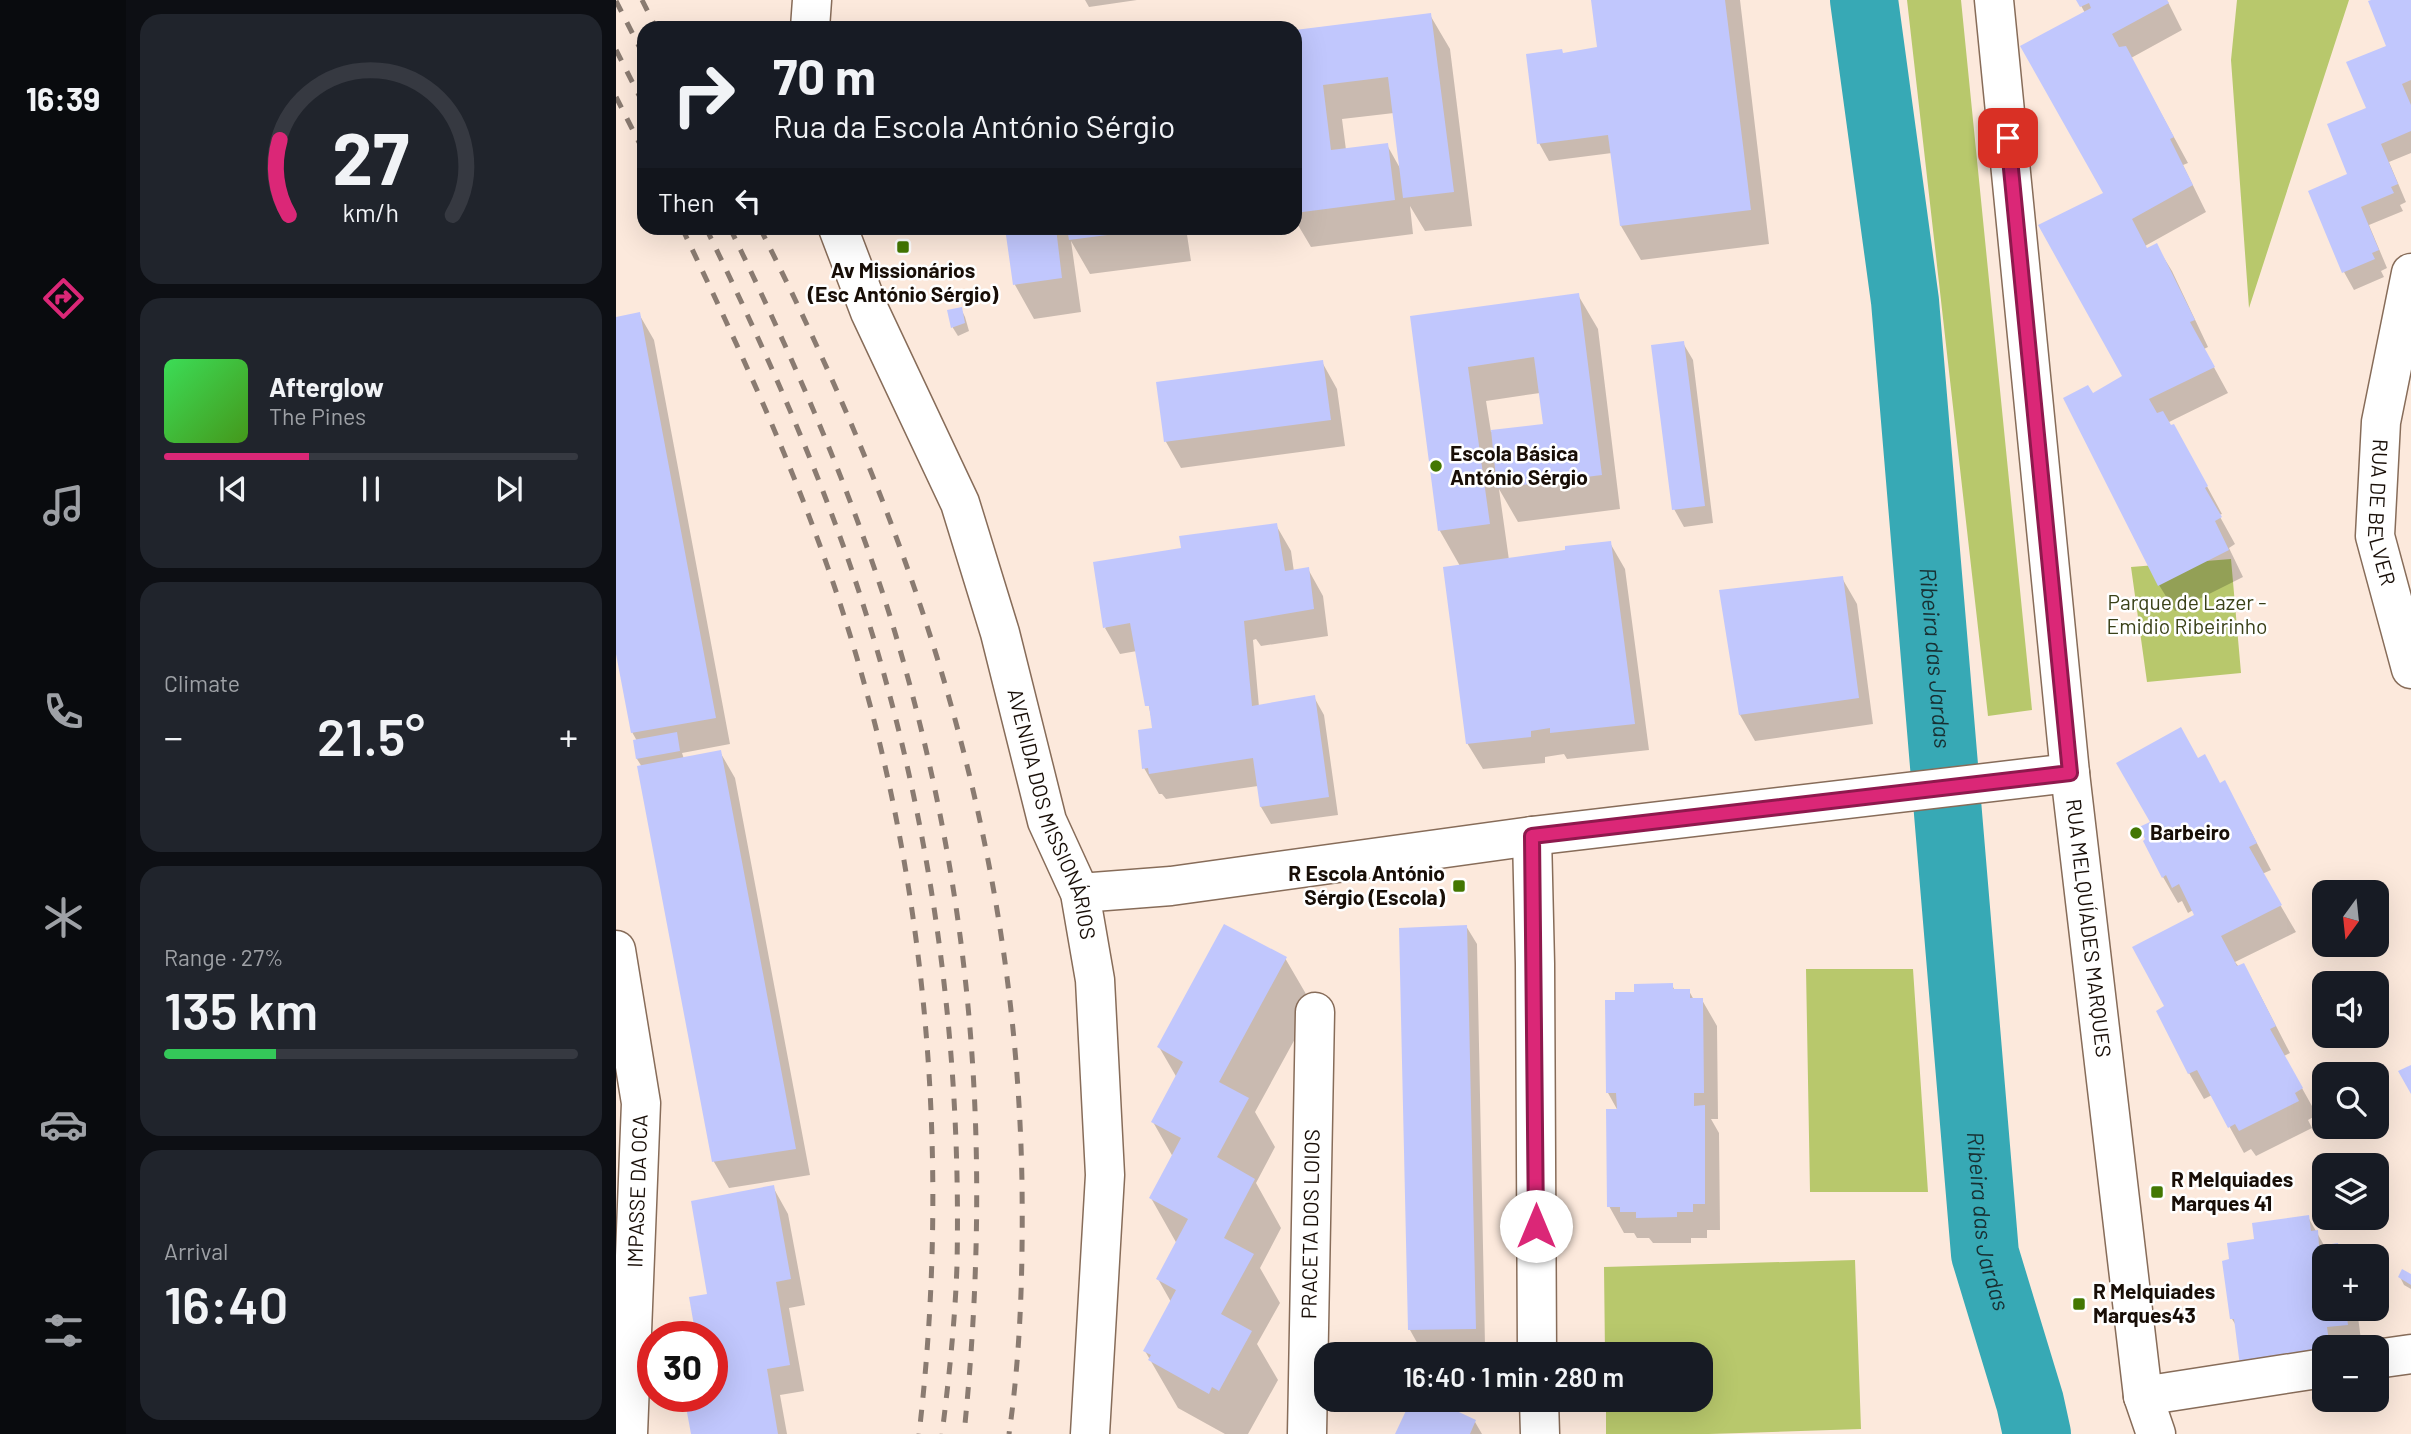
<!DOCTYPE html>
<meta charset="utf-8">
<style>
:root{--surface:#171b24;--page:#20242c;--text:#f1f3f6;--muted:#9ea1a6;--line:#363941;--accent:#db2777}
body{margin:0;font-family:Barlow,sans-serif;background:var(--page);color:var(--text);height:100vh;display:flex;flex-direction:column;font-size:26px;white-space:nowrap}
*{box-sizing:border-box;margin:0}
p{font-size:23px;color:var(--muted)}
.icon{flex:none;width:38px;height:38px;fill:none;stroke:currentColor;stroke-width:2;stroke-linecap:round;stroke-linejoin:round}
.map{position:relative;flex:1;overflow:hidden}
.details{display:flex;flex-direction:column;gap:14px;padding:14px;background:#0d0f14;width:490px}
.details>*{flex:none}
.banner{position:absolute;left:21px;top:21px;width:665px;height:214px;border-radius:21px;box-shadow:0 7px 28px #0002;background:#171b24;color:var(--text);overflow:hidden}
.needle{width:46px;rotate:195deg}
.buttons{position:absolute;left:1696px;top:880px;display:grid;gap:14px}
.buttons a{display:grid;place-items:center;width:77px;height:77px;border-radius:14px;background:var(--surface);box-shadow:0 7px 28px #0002;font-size:35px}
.speed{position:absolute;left:21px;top:1321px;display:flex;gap:14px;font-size:35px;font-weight:700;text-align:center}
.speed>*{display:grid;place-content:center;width:91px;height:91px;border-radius:50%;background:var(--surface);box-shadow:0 7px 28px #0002;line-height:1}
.speed .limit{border:10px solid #d22;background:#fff;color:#111}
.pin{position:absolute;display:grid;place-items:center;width:60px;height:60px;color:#fff;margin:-30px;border-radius:14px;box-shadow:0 4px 10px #0006}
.me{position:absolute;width:77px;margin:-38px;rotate:0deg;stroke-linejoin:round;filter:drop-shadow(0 0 5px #0008)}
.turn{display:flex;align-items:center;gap:24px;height:147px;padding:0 21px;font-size:32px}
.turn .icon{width:91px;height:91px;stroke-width:2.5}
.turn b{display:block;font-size:49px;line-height:60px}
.then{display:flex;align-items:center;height:66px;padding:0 21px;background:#0003;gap:14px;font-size:26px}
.big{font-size:52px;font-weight:600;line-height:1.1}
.details .tile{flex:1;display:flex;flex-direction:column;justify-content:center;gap:10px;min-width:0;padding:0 24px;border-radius:21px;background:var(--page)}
.details .dial{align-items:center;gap:0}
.dial svg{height:182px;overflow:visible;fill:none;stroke:var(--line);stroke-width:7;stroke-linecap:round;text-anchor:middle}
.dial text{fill:var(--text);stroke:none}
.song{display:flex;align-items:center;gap:21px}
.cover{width:84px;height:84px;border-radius:10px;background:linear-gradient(135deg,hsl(130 70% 55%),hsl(100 70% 35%))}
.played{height:7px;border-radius:4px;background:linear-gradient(90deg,var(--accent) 35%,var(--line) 35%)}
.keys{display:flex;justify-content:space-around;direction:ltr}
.heat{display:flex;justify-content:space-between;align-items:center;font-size:38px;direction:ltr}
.charge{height:10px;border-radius:5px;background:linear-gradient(90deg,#34c759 27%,var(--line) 0)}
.trip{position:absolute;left:698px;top:1342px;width:399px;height:70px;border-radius:21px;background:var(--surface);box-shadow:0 7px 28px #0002;font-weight:600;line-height:70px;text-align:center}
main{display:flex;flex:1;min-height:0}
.tab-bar{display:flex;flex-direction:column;width:126px;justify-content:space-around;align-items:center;background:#090b0e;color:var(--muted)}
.tab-bar .icon{width:49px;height:49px}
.tab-bar .active{color:var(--accent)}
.tab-bar b{font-size:32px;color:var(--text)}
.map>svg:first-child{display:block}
.green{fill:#b8c86c}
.shadow{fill:#0003;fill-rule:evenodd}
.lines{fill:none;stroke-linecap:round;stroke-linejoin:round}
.river{stroke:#37a9b5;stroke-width:68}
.building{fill:#c1c7fd}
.street-casing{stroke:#876c59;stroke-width:41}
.street{stroke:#fff;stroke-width:38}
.rail{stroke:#8a7b71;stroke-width:5;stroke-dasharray:12 12;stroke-linecap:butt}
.route-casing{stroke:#8e194d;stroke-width:18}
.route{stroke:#db2777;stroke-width:12}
.poi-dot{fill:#437702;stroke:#fff;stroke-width:2.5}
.labels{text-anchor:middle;stroke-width:5;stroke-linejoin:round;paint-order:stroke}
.poi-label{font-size:21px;font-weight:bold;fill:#180e07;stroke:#fff;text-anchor:start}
.street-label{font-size:21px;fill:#180e07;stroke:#fff}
.park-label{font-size:21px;fill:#3a4118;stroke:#fff}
.water-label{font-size:23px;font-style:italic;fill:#183033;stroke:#fff}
</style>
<main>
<nav class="tab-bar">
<b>16:39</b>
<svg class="icon active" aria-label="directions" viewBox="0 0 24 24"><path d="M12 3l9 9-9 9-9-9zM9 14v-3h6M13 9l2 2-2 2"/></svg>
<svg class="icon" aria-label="music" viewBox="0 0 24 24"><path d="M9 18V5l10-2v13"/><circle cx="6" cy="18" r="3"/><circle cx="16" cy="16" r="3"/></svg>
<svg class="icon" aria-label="phone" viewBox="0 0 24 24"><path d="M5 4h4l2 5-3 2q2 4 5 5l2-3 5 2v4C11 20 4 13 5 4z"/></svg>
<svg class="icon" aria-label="climate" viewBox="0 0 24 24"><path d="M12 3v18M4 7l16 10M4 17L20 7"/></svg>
<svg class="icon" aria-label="car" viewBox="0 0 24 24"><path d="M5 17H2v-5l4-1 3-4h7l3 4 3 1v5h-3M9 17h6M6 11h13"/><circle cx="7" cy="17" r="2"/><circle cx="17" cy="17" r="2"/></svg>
<svg class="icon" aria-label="filters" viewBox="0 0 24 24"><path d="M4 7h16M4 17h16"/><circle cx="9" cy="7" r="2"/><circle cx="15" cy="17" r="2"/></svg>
</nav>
<section class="details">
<div class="tile dial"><svg viewBox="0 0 100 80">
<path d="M14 69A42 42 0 1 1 86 69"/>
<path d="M14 69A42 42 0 0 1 10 36" stroke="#db2777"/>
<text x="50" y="56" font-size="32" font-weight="700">27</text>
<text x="50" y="72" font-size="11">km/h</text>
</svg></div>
<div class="tile">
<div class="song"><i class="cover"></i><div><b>Afterglow</b><p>The Pines</p></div></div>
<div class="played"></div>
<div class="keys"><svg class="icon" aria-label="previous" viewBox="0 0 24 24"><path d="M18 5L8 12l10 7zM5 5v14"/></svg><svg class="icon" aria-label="pause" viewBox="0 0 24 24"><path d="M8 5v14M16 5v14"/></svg><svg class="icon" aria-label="next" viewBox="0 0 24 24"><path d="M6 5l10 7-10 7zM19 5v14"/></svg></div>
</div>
<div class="tile"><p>Climate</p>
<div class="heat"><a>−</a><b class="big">21.5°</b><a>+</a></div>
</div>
<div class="tile"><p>Range · 27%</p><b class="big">135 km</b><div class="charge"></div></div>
<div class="tile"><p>Arrival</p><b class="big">16:40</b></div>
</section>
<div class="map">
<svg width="1795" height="1434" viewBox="0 0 1795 1434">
<rect width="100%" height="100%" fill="#fce9dc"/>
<!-- green -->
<path class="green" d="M 1291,0 L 1345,0 L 1416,710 L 1372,716 Z
M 1621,0 L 1733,0 L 1633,308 L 1615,60 Z
M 1615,559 L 1625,673 L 1531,682 L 1515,567 Z
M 1190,969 L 1297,969 L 1312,1192 L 1194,1192 Z
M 1239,1260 L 1245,1429 L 1093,1434 L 990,1434 L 990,1400 L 1085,1400 L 1085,1354 L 989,1354 L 988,1267 Z"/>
<!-- shadow -->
<path class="shadow" d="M 469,0 L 521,0 L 473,7 Z
M 977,0 L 1124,0 L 1153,244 L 1025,260 L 1005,226 L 996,153 L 933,161 L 923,143 L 947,54 L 984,56 Z
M 1462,0 L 1551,0 L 1566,30 L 1515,58 L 1572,163 L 1567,165 L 1590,212 L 1529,246 L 1531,250 L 1540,245 L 1556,271 L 1592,347 L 1588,349 L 1612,393 L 1551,423 L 1573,453 L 1606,514 L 1603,515 L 1619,544 L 1613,548 L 1627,577 L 1559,611 L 1543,585 L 1477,395 L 1508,377 L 1469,13 Z
M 1760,0 L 1795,0 L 1795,153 L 1773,162 L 1790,202 L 1784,205 L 1787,211 L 1753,225 L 1771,268 L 1765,271 L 1768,277 L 1738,290 L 1728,272 L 1694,192 L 1733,175 L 1772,46 Z
M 814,15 L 834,49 L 856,226 L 809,231 L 794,206 L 797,234 L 695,247 L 679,220 L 679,32 ZM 778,113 L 785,170 L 771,145 L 730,150 L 726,119 Z
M 391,228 L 570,228 L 575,261 L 474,274 L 455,241 L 465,312 L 418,319 L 399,285 Z
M 962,295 L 982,329 L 1004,509 L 902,522 L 883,489 L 893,560 L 994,543 L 1009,569 L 1033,750 L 951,759 L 948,754 L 929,757 L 929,763 L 867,769 L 851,743 L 844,566 L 824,531 L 796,317 ZM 924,393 L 929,426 L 875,432 L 870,401 Z
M 345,309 L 349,317 L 353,331 L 342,336 L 337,328 L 333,312 Z
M 23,314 L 38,340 L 114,744 L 66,753 L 68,759 L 104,752 L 119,778 L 194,1175 L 113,1188 L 98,1162 L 24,767 L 26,767 L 21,759 L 21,741 L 16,732 L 0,644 L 0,319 Z
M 1067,343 L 1077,360 L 1097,523 L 1068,527 L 1058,509 Z
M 706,362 L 721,389 L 729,446 L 565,468 L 550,442 L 542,384 Z
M 660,525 L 675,551 L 678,572 L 692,569 L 707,596 L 712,636 L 645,646 L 640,639 L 637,640 L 643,707 L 698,697 L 708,715 L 722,815 L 655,824 L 645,807 L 642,786 L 550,799 L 546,794 L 543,794 L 528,768 L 538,730 L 521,651 L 504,654 L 489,628 L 567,550 Z
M 1226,578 L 1241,604 L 1257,724 L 1139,741 L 1124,715 Z
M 1582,760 L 1623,809 L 1655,870 L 1646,874 L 1680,932 L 1619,962 L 1642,991 L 1674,1053 L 1668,1056 L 1701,1115 L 1692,1120 L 1696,1128 L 1640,1156 L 1635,1149 L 1628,1153 L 1596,1095 L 1588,1099 L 1573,1073 L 1580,916 L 1577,910 L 1572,913 L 1566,901 L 1562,903 L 1547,877 L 1536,822 Z
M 850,926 L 861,944 L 869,1346 L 804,1348 L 794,1330 L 785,929 Z
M 669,958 L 697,1006 L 639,1112 L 659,1147 L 640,1183 L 665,1228 L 644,1268 L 664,1303 L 641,1344 L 662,1380 L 632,1434 L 609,1434 L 562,1408 L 529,1351 L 555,1302 L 542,1279 L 561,1244 L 535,1198 L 557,1157 L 537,1122 L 561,1078 L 543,1047 Z
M 1056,985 L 1059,991 L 1073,991 L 1078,1000 L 1086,1000 L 1101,1026 L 1102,1119 L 1095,1119 L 1103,1133 L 1104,1230 L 1091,1230 L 1091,1238 L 1075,1238 L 1075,1243 L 1037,1243 L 1033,1238 L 1021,1238 L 1018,1233 L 1008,1233 L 993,1206 L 1002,1111 L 992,1093 L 1001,1002 L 1020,994 Z
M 157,1187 L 172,1214 L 189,1305 L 173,1308 L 188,1391 L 164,1395 L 171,1434 L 77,1434 L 96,1396 L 96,1337 L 82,1337 L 93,1295 Z
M 1692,1217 L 1709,1247 L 1721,1245 L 1727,1256 L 1708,1256 L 1708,1309 L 1741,1309 L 1746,1348 L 1708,1348 L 1708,1385 L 1621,1327 L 1616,1319 L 1615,1261 L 1640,1240 Z
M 1795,1276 L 1795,1289 L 1788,1285 L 1784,1277 Z
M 797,1400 L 812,1400 L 859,1422 L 866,1434 L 781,1434 Z"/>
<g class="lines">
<!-- river -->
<path class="river" id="s1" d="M 1248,0 L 1289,301 L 1369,1254 L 1414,1402 L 1421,1434"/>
</g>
<!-- building -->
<path class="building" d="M 975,0 L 1109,0 L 1135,210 L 1004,226 L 992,135 L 921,144 L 910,54 L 946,49 L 947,53 L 981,47 Z
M 1460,0 L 1551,0 L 1553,3 L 1496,34 L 1503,47 L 1510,46 L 1558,137 L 1554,139 L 1577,185 L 1516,219 L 1531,248 L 1541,243 L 1579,320 L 1574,322 L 1599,367 L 1533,399 L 1541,413 L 1547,411 L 1555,425 L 1558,424 L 1592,486 L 1589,488 L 1606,517 L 1599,521 L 1613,550 L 1542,586 L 1447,398 L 1472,385 L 1477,393 L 1506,376 L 1422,225 L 1487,193 L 1404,46 L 1475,8 L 1473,3 L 1464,7 Z
M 1755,0 L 1795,0 L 1795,80 L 1786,84 L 1795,105 L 1795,131 L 1765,144 L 1782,184 L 1775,187 L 1778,193 L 1745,207 L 1763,250 L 1756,253 L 1759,259 L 1726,273 L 1692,191 L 1731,174 L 1711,124 L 1750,108 L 1730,62 L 1770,46 L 1752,1 Z
M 815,13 L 838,192 L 787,198 L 772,77 L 707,85 L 715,150 L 772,143 L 779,200 L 679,213 L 679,30 Z
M 389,228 L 440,228 L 446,278 L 397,285 Z
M 451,228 L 537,228 L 537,229 L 453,240 Z
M 963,293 L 986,475 L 881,488 L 875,430 L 927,424 L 918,357 L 852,367 L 874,524 L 822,531 L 794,316 Z
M 346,307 L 349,323 L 335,328 L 331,310 Z
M 24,312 L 100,718 L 15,733 L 0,654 L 0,317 Z
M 1068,341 L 1089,506 L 1056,510 L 1035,345 Z
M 707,360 L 715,420 L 548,442 L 540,382 Z
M 661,523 L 669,571 L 693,567 L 698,609 L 628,621 L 636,706 L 699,695 L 713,797 L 644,807 L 637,758 L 533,774 L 532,768 L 526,769 L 522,730 L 536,728 L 533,706 L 529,706 L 514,623 L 487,628 L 477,562 L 565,548 L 563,536 Z
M 995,541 L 1019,724 L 934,733 L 934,728 L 915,731 L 915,737 L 850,744 L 827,567 L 949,550 L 949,546 Z
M 1227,576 L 1243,698 L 1123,715 L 1103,590 Z
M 1565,727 L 1582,758 L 1589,754 L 1604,783 L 1609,780 L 1641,843 L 1633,847 L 1666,905 L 1605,936 L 1621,966 L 1628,963 L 1660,1026 L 1654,1029 L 1687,1088 L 1679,1093 L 1683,1101 L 1623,1131 L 1619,1124 L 1612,1128 L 1581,1070 L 1572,1074 L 1540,1011 L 1548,1006 L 1516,947 L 1578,915 L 1563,884 L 1556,888 L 1550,875 L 1546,878 L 1527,841 L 1529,839 L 1523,827 L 1534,822 L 1500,763 Z
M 61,732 L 64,751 L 20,759 L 17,740 Z
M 105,750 L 180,1149 L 96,1162 L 21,766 Z
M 608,924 L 671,957 L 603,1082 L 633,1098 L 601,1157 L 639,1179 L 608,1238 L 638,1254 L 605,1314 L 636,1331 L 603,1391 L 596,1387 L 593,1394 L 532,1360 L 535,1355 L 527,1351 L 560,1290 L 540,1279 L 572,1219 L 533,1198 L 565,1138 L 535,1122 L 567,1062 L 541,1047 Z
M 851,925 L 860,1329 L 792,1330 L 783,928 Z
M 1057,983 L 1057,989 L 1074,989 L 1074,998 L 1087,998 L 1088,1093 L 1078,1093 L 1078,1106 L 1089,1105 L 1089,1204 L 1077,1204 L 1077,1212 L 1061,1212 L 1061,1217 L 1020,1218 L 1020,1212 L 1004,1212 L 1004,1207 L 991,1207 L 990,1109 L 1001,1109 L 1000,1093 L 990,1093 L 989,1000 L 999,1000 L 999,992 L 1018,992 L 1018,984 Z
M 1795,1065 L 1795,1094 L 1782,1071 Z
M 158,1185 L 175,1279 L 160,1282 L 174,1365 L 151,1369 L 162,1434 L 75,1434 L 68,1396 L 96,1396 L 96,1337 L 80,1337 L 73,1297 L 91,1294 L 75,1201 Z
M 1693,1215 L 1695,1231 L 1702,1230 L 1703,1246 L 1722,1243 L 1723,1256 L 1708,1256 L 1708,1309 L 1730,1309 L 1732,1325 L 1711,1327 L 1713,1342 L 1705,1344 L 1707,1358 L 1624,1366 L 1618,1319 L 1614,1319 L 1606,1261 L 1613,1259 L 1611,1243 L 1638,1239 L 1636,1223 Z
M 1786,1269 L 1795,1274 L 1795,1285 L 1782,1277 Z
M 795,1400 L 817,1400 L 860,1420 L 854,1434 L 779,1434 Z"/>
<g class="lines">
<!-- street casing -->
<g class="street-casing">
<g id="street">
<path id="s2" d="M 1378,0 L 1454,773 L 1527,1396 L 1540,1434"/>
<path d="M 194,28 L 196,0"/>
<path id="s3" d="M 222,228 L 254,312 L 344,503 L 384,633 L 431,821 L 464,893 L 479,980 L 489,1175 L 474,1434"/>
<path id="s4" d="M 1795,273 L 1765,422 L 1759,536 L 1795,669"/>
<path d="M 916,836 L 919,964 L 921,1354"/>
<path d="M 464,893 L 555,886 L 916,836 L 1454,773"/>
<path d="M 0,950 L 25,1103 L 12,1434"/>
<path d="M 1760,1359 L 1795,1354"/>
<path d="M 1527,1396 L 1708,1368"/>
<path d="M 923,1400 L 924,1434"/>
<path id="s5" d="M 691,1434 L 699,1012"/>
</g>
</g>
<!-- street -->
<use href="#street" class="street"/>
<!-- rail -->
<path class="rail" d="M 26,0 L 40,28
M 0,1 L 28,56
M 0,50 L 28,105
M 0,97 L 28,152
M 66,228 C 119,339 171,451 212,568 C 309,844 337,1144 303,1434
M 90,228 C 143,337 193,447 233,562 C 311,788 346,1026 341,1265 C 339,1322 333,1378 326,1434
M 114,228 C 175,354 232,482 274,616 C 358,891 377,1149 348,1434
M 144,228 C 299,536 400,835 406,1183 C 407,1266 405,1351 393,1434"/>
</g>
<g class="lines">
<!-- route casing -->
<g class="route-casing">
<path id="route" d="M 920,1226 L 916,836 L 1454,773 L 1392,138"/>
</g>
<!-- route -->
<use href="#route" class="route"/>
</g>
<!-- markers -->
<g class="poi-dot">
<rect x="280" y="240" width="14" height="14" rx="3.5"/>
<circle cx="820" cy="466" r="7"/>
<circle cx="1520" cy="833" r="7"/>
<rect x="836" y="879" width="14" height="14" rx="3.5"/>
<rect x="1534" y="1185" width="14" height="14" rx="3.5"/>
<rect x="1456" y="1297" width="14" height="14" rx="3.5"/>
</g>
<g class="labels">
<!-- poi labels -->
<g class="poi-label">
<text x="287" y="278" text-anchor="middle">Av Missionários<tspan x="287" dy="24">(Esc António Sérgio)</tspan></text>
<text x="834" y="461">Escola Básica<tspan x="834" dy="24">António Sérgio</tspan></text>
<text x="1534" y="840">Barbeiro</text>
<text x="829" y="881" text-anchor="end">R Escola António<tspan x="829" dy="24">Sérgio (Escola)</tspan></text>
<text x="1555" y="1187">R Melquiades<tspan x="1555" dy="24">Marques 41</tspan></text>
<text x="1477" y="1299">R Melquiades<tspan x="1477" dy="24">Marques43</tspan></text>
</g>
<!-- street labels -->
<g class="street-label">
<text dy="7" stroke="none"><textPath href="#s4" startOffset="243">RUA DE BELVER</textPath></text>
<text dy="7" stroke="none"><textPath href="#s3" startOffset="626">AVENIDA DOS MISSIONÁRIOS</textPath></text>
<text dy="7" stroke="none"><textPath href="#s2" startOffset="933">RUA MELQUÍADES MARQUES</textPath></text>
<text transform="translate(22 1191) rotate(-88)" y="7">IMPASSE DA OCA</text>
<text dy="7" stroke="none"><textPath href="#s5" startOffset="210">PRACETA DOS LOIOS</textPath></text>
</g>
<!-- park labels -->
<g class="park-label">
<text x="1571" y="610">Parque de Lazer -<tspan x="1571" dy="24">Emidio Ribeirinho</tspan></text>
</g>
<!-- water labels -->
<g class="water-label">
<text dy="8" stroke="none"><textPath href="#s1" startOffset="662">Ribeira das Jardas</textPath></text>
<text dy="8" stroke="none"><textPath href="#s1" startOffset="1228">Ribeira das Jardas</textPath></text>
</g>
</g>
</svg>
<div class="buttons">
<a><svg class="needle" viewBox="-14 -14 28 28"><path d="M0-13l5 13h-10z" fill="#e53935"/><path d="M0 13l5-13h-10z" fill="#9ea1a6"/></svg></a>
<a><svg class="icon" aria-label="sound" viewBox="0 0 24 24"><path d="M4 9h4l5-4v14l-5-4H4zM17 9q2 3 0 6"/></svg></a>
<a><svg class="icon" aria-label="search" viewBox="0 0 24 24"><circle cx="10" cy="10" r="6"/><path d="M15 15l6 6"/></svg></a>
<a><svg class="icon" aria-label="layers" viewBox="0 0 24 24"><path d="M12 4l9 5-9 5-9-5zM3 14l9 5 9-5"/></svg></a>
<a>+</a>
<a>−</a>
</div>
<div class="speed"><div class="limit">30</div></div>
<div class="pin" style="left:1392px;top:138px;background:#d93025"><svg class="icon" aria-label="arrive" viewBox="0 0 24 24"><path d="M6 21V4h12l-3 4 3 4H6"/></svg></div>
<svg class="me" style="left:920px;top:1226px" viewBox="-20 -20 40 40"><circle r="19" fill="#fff"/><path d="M0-13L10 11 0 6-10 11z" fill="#db2777"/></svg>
<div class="trip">16:40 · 1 min · 280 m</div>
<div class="banner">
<div class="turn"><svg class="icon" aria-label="right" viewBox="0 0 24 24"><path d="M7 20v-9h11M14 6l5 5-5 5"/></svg><div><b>70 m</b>Rua da Escola António Sérgio</div></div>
<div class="then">Then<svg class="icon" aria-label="left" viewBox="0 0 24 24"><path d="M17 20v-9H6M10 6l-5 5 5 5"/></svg></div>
</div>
</div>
</main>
